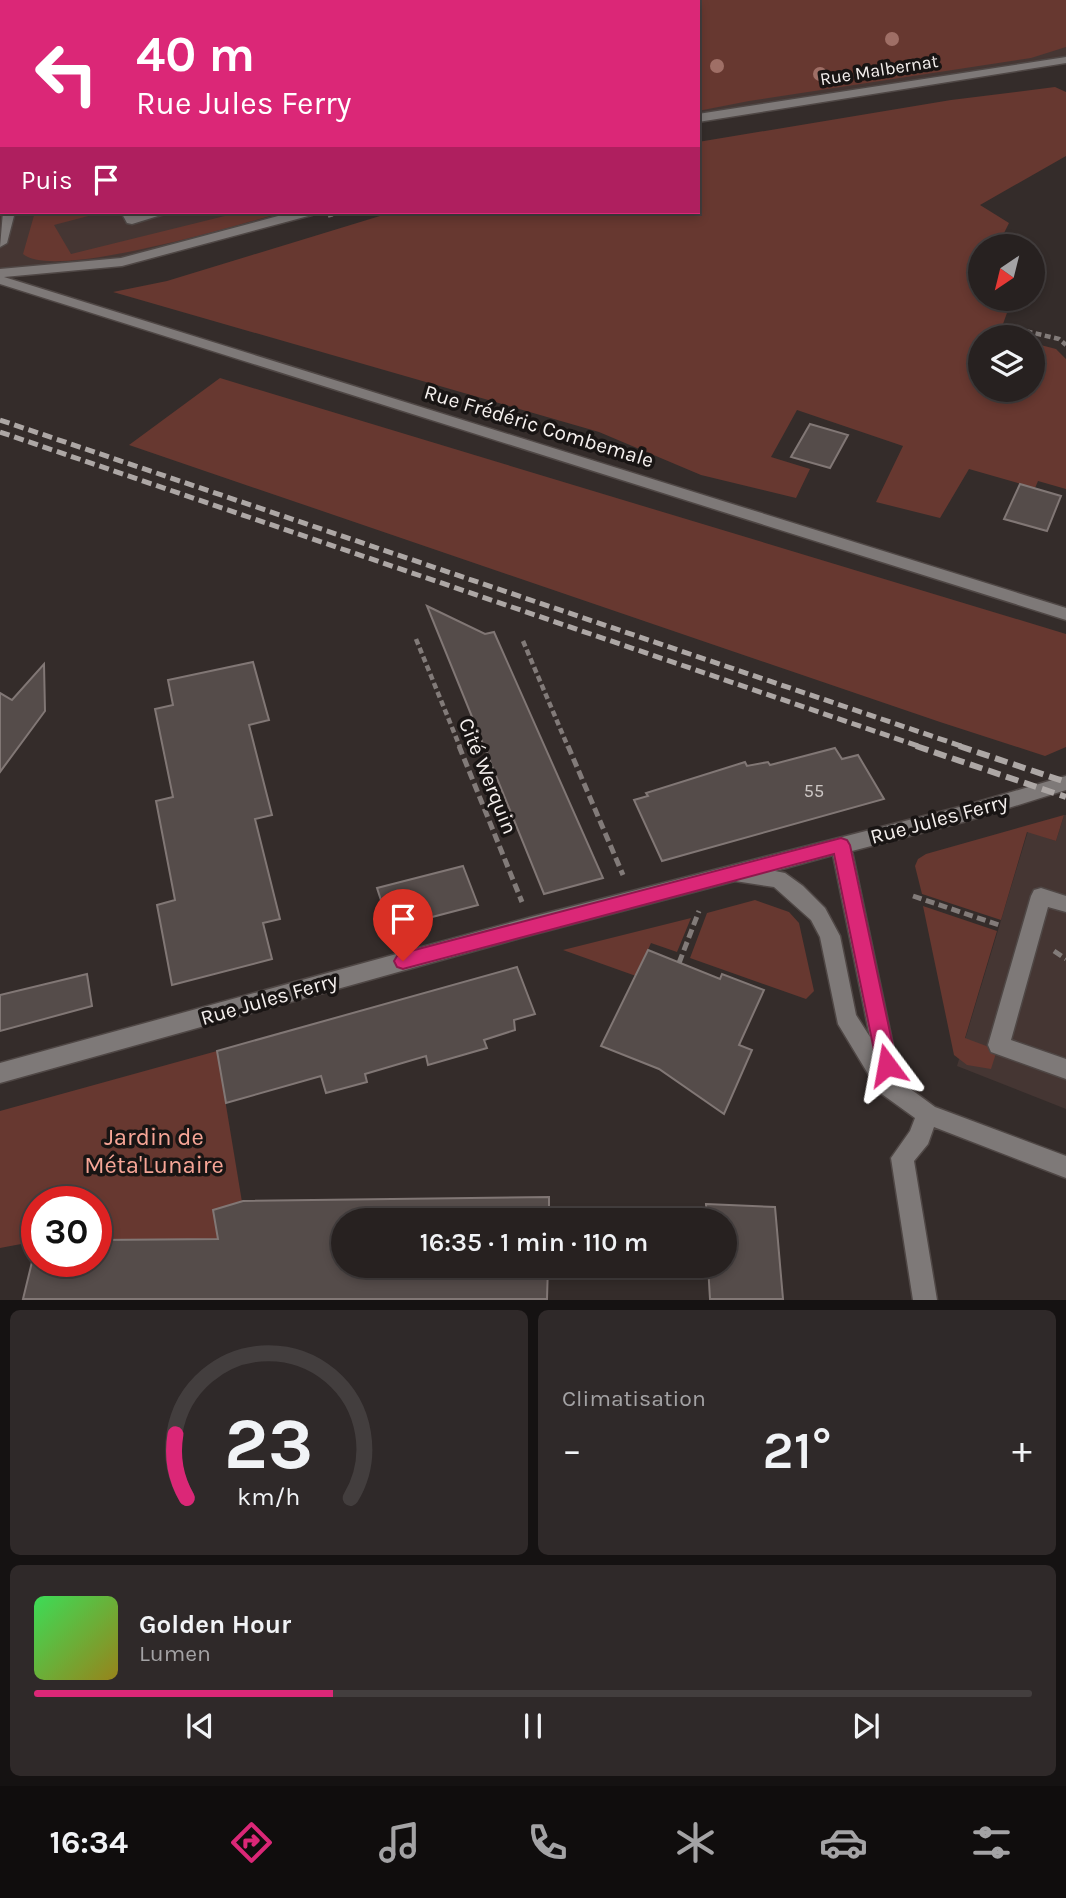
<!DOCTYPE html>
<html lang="fr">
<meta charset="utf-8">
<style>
:root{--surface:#272120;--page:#2f2929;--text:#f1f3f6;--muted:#a4a3a5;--line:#433e3e;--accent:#db2777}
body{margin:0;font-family:Karla,sans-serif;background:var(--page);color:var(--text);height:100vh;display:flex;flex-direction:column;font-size:26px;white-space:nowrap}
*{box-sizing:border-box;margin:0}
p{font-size:23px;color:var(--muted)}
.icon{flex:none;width:38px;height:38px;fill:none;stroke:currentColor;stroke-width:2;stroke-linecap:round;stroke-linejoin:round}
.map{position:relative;height:1300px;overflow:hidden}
.sheet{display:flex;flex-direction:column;gap:10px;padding:10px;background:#151212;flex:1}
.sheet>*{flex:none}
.hud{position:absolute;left:0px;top:0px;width:700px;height:214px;box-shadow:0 4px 10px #0003,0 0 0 2px var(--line);background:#db2777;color:#fff;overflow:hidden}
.needle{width:46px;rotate:215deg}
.controls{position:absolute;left:968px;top:234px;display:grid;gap:14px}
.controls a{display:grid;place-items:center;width:77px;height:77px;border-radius:50%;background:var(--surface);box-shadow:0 4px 10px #0003,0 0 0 2px var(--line);font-size:35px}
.speed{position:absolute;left:21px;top:1186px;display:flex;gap:14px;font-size:35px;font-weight:700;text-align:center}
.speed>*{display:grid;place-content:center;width:91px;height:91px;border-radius:50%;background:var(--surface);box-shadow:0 4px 10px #0003,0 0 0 2px var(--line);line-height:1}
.speed .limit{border:10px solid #d22;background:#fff;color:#111}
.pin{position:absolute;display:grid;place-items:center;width:60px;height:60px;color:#fff;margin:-72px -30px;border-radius:50% 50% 50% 0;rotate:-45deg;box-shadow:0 0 7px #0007}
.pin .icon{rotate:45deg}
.me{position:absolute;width:77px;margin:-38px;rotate:347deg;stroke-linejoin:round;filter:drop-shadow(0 0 5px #0008)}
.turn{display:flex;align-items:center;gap:24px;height:147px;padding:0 21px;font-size:32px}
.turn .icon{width:91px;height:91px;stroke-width:2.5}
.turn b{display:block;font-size:49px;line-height:60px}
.then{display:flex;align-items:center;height:66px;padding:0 21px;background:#0003;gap:14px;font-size:26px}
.big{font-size:52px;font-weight:600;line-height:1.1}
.sheet .card{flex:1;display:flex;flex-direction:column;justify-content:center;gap:10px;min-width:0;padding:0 24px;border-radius:10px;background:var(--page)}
.sheet .dial{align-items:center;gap:0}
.dial svg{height:182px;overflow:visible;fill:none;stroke:var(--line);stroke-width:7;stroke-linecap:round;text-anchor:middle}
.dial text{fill:var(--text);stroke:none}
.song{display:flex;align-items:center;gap:21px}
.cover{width:84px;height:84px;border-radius:10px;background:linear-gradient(135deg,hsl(130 70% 55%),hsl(50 70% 35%))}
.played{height:7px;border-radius:4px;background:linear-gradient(90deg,var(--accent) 30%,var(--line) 30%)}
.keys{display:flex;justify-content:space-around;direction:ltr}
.heat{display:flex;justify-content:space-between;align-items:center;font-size:38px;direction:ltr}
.sheet .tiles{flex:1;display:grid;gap:10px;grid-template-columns:1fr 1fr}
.card:last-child{grid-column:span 2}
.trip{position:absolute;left:331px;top:1208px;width:406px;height:70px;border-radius:35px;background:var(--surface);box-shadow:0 4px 10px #0003,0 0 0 2px var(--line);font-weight:600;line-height:70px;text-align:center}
.tabs{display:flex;height:112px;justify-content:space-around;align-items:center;background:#100d0d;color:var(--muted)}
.tabs .icon{width:49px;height:49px}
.tabs .selected{color:var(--accent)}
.tabs b{font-size:32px;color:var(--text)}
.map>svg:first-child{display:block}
.built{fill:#453633}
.green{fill:#673830}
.building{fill:#554c4a;stroke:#817775;stroke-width:2}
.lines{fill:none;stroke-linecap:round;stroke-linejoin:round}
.minor-casing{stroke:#4f4745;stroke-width:3}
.path-far2{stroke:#827b79;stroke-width:3.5;stroke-dasharray:5 2.5;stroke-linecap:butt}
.path-far1{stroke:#827b79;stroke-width:4.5;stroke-dasharray:6 3.5;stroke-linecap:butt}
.path{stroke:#827b79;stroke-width:5;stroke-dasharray:9 4.5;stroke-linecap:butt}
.minor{fill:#7e7978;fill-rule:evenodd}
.rail-far1{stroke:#ada7a5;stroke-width:5;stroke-dasharray:10 5;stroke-linecap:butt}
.rail{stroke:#ada7a5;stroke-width:6;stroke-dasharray:13 6;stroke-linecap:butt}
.tree{fill:#9f6f66}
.route{fill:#db2777;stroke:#8e194d;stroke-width:2}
.labels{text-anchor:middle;stroke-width:7;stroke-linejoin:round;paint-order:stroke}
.far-street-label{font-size:18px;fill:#f5f0ee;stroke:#191514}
.number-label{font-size:18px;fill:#cdc7c5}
.street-label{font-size:21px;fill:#f5f0ee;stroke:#191514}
.near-park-label{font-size:24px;fill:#f7a697;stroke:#191514}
</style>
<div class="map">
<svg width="1066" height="1300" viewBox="0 0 1066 1300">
<rect width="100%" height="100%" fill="#342c2a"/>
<!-- built -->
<path class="built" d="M 0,0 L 1066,0 L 1066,60 L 698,118 L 698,2 L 2,2 L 2,212 L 307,212 L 122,262 L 0,272 Z
M 1064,815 L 1066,815 L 1066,1109 L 957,1066 L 1028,831 L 1056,841 Z"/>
<!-- green -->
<path class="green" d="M 667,0 L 1066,0 L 1066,47 L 1031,58 L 749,101 L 698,111 L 698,2 L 662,2 Z
M 1055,87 L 1066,92 L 1066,156 L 980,205 L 1009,223 L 997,247 L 980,247 L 980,299 L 1012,299 L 999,335 L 1010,338 L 980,338 L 980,390 L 1032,390 L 1033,343 L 1056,349 L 1066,359 L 1066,489 L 1038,481 L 1035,488 L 969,469 L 940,518 L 876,502 L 903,446 L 797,410 L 771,457 L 810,469 L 796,498 L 701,475 L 599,432 L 113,292 L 167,281 L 393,212 L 698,212 L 698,142 L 951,100 Z
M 35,212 L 91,212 L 92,215 L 54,225 L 71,254 L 241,212 L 284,212 C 241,224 54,281 23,254 Z
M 220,378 L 1066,634 L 1066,747 L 1045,756 L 940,722 L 129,445 Z
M 1064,815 L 1056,841 L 1027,832 L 1001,920 L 922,894 L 915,866 L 918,859 L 926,854 Z
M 755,900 L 789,912 L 799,923 L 814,991 L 806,999 L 690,958 L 707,913 Z
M 923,906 L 997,931 L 965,1038 L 997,1050 L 991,1069 L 967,1065 L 954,1055 Z
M 691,918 L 677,952 L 651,943 L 636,976 L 563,950 Z
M 217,1051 L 242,1202 L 213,1210 L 218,1239 L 96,1240 L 96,1202 L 37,1202 L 37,1241 L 0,1248 L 0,1111 Z"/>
<!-- building -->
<path class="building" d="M 810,424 L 848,435 L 830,468 L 791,457 Z
M 1020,484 L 1061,496 L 1047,531 L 1004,519 Z
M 427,606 L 485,634 L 494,632 L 603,878 L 544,894 Z
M 253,662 L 269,720 L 249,725 L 272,815 L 255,819 L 280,919 L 263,923 L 272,959 L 172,985 L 157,905 L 175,900 L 156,801 L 173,797 L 155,709 L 173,705 L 168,680 Z
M 44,664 L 45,711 L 0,772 L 0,693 L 12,700 Z
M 835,748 L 842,759 L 858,755 L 884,799 L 662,861 L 634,800 L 648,796 L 646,793 L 745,762 L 747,766 L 768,762 L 770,765 Z
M 463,866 L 478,905 L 390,928 L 377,888 Z
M 648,950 L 720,979 L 722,974 L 764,990 L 739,1045 L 752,1050 L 724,1114 L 659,1069 L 601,1046 Z
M 517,967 L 535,1014 L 514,1020 L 515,1030 L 484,1040 L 487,1048 L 428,1065 L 426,1056 L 365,1074 L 367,1082 L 326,1093 L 321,1076 L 226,1103 L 217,1051 Z
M 87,974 L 92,1006 L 0,1031 L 0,995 Z
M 549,1197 L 549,1220 L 343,1220 L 343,1265 L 548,1265 L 547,1299 L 23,1299 L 32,1262 L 96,1262 L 96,1240 L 218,1239 L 213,1210 L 243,1201 Z
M 706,1204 L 775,1207 L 783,1299 L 710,1299 L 708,1265 L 724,1265 L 724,1220 L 707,1220 Z"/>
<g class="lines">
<!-- minor casing -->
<g class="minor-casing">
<path id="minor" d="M 51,0 L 61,0 L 50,2 Z
M 394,0 L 405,0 L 406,2 L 395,2 Z
M 481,0 L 498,0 L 480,2 Z
M 599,0 L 609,0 L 610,2 L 599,2 Z
M 1066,57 L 1066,63 L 698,122 L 698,114 Z
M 3,212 L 15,212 L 7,243 L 0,247 Z
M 121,212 L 133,212 L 136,215 L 150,212 L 171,212 L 132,224 L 127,223 Z
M 293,212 L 313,212 L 312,215 L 122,266 L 4,277 L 1066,608 L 1066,620 L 0,284 L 0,269 L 121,258 Z
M 1066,776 L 1066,790 L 967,821 L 852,851 L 894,1050 L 907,1080 L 905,1085 L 935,1107 L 1066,1156 L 1066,1178 L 934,1127 L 928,1144 L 914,1161 L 937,1300 L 913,1300 L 891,1158 L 910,1131 L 915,1118 L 879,1092 L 838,1024 L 820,937 L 811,920 L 774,887 L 735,881 L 531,935 L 0,1083 L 0,1063 L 531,917 L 967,805 ZM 833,855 L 870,1037 L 856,1015 L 840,936 L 825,908 L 803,886 L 785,873 L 775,871 Z
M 1041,888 L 1066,896 L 1066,912 L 1048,907 L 1011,1040 L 1066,1059 L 1066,1079 L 991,1052 L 988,1045 L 1031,896 L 1034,890 Z"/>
</g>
<!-- path-far2 -->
<path class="path-far2" d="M 328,216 L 343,212"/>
<!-- path-far1 -->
<path class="path-far1" d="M 1017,329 L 1059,339 L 1066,345
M 416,639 L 460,747
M 523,641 L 568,747"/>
<!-- path -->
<path class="path" d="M 459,746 L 522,902
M 568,746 L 623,875
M 913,896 L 1002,926
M 1054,951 L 1066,959
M 679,963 L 699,911"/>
<!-- minor -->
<use href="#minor" class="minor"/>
<!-- rail-far1 -->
<path class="rail-far1" d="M 0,420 L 964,747
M 0,432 L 921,747"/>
<!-- rail -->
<path class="rail" d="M 916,746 L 1066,797
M 959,746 L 1066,782"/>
</g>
<!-- trees -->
<g class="tree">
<circle cx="892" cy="39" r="7"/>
<circle cx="717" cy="66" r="7"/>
<circle cx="820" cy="74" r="7"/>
</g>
<!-- route -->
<path class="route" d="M 841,838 L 847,840 L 850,845 L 897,1065 L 894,1071 L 887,1074 L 880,1071 L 877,1065 L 834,854 L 403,969 L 397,967 L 394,961 L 397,956 L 403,953 Z"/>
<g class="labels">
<!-- far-street labels -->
<g class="far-street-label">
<text transform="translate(879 70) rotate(-9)" y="6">Rue Malbernat</text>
</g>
<!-- number labels -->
<g class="number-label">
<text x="814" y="797">55</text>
</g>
<!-- street labels -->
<g class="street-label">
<text transform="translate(539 426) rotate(17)" y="7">Rue Frédéric Combemale</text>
<text transform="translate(488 776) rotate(68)" y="7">Cité Werquin</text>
<text transform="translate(939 819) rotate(-15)" y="7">Rue Jules Ferry</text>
<text transform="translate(269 999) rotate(-16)" y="7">Rue Jules Ferry</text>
</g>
<!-- near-park labels -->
<g class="near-park-label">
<text x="154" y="1145">Jardin de<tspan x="154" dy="28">Méta'Lunaire</tspan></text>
</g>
</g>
</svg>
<div class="controls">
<a><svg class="needle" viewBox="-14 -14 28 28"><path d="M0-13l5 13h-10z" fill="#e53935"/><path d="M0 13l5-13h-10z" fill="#a4a3a5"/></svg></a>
<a><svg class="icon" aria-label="layers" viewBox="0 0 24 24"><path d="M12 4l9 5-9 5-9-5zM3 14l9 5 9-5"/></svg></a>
</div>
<div class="speed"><div class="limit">30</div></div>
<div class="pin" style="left:403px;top:961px;background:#d93025"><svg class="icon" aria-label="arrive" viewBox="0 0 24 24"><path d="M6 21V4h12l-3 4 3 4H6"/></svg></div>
<svg class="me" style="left:887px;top:1065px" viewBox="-20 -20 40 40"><path d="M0-17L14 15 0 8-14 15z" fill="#db2777" stroke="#fff" stroke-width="4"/></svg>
<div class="trip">16:35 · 1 min · 110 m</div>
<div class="hud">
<div class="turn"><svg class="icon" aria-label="left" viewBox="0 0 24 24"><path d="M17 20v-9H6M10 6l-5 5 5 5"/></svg><div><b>40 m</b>Rue Jules Ferry</div></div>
<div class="then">Puis<svg class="icon" aria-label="arrive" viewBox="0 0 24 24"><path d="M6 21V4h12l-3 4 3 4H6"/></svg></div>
</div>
</div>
<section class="sheet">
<div class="tiles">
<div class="card dial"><svg viewBox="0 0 100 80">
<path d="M14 69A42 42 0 1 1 86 69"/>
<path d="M14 69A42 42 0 0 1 9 41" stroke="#db2777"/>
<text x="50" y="56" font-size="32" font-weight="700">23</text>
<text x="50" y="72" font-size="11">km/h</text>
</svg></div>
<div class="card"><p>Climatisation</p>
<div class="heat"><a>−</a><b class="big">21°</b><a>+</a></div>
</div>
<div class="card">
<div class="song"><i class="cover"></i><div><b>Golden Hour</b><p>Lumen</p></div></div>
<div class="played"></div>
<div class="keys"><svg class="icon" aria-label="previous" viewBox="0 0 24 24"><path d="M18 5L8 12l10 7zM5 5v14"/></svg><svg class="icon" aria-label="pause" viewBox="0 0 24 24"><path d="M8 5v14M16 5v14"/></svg><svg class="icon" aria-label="next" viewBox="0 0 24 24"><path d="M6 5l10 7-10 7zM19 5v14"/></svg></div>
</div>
</div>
</section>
<nav class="tabs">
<b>16:34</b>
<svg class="icon selected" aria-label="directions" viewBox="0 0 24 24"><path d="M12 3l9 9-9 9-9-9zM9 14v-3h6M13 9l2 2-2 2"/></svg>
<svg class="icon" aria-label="music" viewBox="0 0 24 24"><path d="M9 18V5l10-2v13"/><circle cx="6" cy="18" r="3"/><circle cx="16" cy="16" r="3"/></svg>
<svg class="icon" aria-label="phone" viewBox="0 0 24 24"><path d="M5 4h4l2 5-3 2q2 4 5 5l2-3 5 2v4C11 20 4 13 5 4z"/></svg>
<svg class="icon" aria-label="climate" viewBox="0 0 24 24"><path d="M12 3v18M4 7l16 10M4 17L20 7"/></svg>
<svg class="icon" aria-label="car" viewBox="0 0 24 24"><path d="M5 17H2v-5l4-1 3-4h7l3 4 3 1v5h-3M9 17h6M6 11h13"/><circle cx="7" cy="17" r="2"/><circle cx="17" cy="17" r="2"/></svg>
<svg class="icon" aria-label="filters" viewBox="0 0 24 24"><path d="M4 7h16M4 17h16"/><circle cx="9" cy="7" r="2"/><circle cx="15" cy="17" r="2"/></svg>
</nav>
